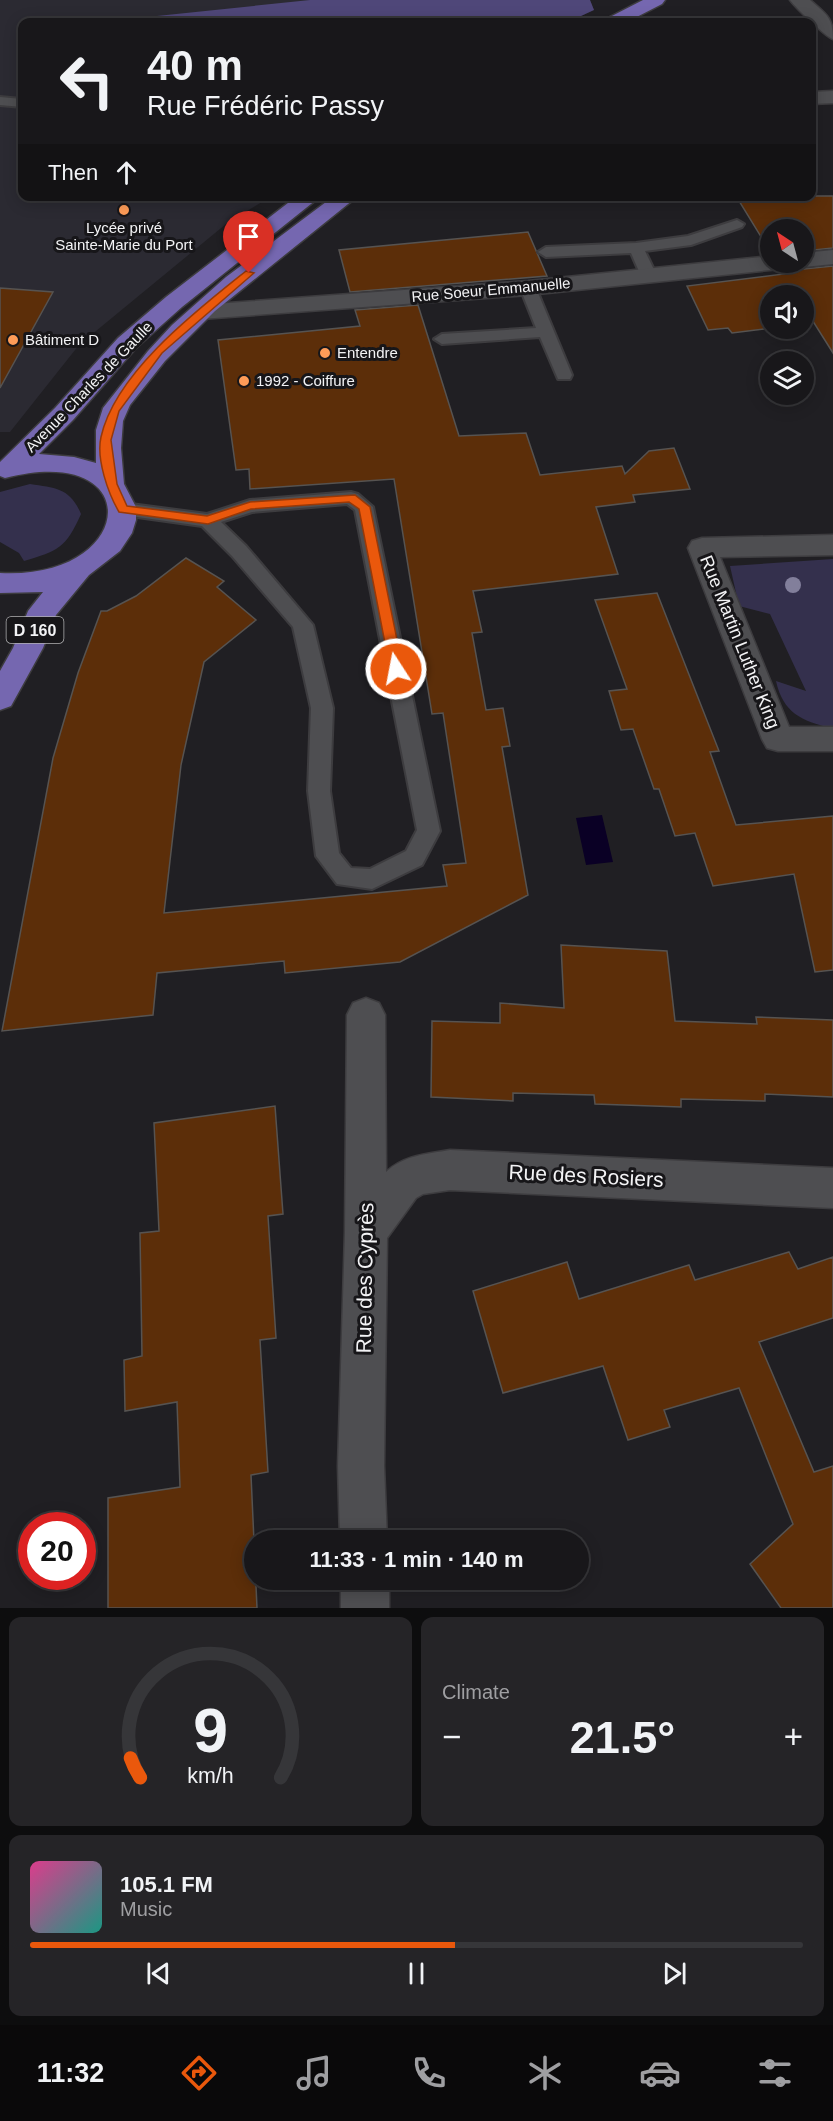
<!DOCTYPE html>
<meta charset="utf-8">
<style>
:root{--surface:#18171a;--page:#252427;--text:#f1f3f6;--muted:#9f9fa2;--line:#363639;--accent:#ea580c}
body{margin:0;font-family:Arial,sans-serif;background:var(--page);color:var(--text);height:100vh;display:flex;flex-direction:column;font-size:22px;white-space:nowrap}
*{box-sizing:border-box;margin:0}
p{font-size:20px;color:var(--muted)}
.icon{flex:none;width:33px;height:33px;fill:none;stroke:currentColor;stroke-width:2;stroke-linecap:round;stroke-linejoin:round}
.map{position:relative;height:1608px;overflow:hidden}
.side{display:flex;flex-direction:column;gap:9px;padding:9px;background:#0d0d0e;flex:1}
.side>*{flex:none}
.banner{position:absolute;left:18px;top:18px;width:798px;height:183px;border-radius:12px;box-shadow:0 3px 15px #0003,0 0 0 2px var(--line);background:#18171a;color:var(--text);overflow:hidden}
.needle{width:39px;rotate:324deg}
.fabs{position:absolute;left:760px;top:219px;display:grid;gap:12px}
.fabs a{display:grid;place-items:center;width:54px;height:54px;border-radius:50%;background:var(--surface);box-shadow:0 3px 15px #0003,0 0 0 2px var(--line);font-size:30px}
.speed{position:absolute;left:18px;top:1512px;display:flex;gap:12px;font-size:30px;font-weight:700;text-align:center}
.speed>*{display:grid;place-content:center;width:78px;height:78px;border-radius:50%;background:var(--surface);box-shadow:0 3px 15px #0003,0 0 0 2px var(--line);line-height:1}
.speed .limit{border:9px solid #d22;background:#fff;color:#111}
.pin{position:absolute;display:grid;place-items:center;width:51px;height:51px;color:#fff;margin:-62px -26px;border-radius:50% 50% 50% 0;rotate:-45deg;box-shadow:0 0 6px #0007}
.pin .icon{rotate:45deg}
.me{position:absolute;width:66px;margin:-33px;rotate:349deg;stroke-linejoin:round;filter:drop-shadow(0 0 4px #0008)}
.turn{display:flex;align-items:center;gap:21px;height:126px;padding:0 30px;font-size:27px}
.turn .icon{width:78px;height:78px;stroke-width:2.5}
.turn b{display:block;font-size:42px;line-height:51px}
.then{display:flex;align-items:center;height:57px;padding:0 30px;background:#0003;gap:12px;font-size:22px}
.big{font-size:45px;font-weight:600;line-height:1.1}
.side .card{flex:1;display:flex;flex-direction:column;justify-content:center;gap:9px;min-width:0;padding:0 21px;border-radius:12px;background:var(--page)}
.side .dial{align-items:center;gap:0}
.dial svg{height:156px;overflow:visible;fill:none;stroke:var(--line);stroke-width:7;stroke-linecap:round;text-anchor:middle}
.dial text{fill:var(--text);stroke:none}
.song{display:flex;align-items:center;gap:18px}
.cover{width:72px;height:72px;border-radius:9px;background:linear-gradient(135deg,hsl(330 70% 55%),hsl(170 70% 35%))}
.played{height:6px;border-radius:3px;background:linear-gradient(90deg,var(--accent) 55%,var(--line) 55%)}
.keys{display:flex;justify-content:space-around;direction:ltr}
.heat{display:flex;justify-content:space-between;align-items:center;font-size:33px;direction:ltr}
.side .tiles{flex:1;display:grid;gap:9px;grid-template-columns:1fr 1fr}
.card:last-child{grid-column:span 2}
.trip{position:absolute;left:244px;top:1530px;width:345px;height:60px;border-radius:30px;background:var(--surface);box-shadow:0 3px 15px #0003,0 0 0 2px var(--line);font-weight:600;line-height:60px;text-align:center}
.tab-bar{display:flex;height:96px;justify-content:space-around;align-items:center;background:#0a090a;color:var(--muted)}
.tab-bar .icon{width:42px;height:42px}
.tab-bar .selected{color:var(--accent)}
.tab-bar b{font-size:27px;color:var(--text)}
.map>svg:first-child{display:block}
.built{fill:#2b2a32}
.green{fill:#34304d}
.forest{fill:#4f4779}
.water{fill:#0a0025}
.building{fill:#5c2e09;stroke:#565351;stroke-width:1.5}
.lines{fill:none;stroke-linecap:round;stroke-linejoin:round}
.service-casing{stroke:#3d3c3f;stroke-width:4}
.minor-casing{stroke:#3d3c3f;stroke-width:3}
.primary-casing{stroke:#3d3c3f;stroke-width:3}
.service{fill:#4e4e51;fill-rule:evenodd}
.minor{fill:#4e4e51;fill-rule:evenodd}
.primary{fill:#7567b0;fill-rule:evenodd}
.tree{fill:#827f9b}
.route{fill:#ea580c;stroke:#983908;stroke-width:1.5}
.poi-dot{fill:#fe9c58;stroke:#171619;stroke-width:2}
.labels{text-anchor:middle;stroke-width:6;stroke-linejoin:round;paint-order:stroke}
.far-poi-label{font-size:15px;fill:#f3f3f5;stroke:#171619;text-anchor:start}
.far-street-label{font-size:15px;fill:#f3f3f5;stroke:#171619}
.shield{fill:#171619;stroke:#b1b1b3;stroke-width:1.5}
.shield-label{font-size:16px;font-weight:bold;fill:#f3f3f5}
.street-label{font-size:18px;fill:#f3f3f5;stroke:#171619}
.near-street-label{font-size:21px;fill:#f3f3f5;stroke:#171619}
</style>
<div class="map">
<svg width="833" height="1608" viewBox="0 0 833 1608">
<rect width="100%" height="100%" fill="#201f23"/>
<!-- built -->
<path class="built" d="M 0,0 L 590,0 L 594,10 L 568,22 L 22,22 L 22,196 L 270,197 L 226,224 L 79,345 L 10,432 L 0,432 Z"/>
<!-- green -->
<path class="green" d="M 30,484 C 56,488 70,488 81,514 C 66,548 58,551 24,561 L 19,553 L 0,542 L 0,492 Z
M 833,559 L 833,728 L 831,728 C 802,721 783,713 776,681 L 806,691 L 770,614 L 739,606 L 730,566 Z"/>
<!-- forest -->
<path class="forest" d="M 310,0 L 590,0 L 594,10 L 568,22 L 99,22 Z"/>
<!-- water -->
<path class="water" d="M 602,815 L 613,862 L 586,865 L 576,818 Z"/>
<!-- building -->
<path class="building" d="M 736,196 L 833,196 L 833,248 L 804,251 L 804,230 L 771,230 L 771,253 Z
M 528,232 L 547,276 L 350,292 L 339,250 Z
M 793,264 L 804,269 L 833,266 L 833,353 L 811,318 L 804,319 L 804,296 L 771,296 L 771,322 L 769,322 L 771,328 L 732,333 L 728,328 L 708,330 L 687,286 L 784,274 L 782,271 L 789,269 Z
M 0,288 L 53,292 L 0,388 Z
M 418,305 L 459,436 L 526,433 L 540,475 L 622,466 L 625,474 L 649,451 L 674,448 L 690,489 L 633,495 L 635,502 L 596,507 L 618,574 L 473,591 L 482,632 L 472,633 L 486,710 L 503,708 L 510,746 L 502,747 L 528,895 L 400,962 L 285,973 L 284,961 L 157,973 L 153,1015 L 2,1031 L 53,758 L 78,673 L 101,611 L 107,611 L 136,596 L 186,558 L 224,581 L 217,587 L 256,620 L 204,662 L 181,765 L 164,913 L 447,886 L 443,865 L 466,863 L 443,713 L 432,714 L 394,479 L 250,489 L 249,469 L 236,470 L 218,340 L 360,326 L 355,310 Z
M 657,593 L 719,751 L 710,752 L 736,825 L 833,816 L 833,970 L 815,972 L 794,874 L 713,886 L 695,833 L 675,836 L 659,789 L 654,789 L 633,729 L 621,730 L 609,691 L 627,689 L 595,600 Z
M 561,945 L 667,951 L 675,1021 L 757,1024 L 756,1017 L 833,1020 L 833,1097 L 765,1094 L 765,1101 L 681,1099 L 681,1107 L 595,1104 L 594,1095 L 513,1093 L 513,1101 L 431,1097 L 432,1021 L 500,1023 L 500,1003 L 564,1008 Z
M 275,1106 L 283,1214 L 268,1216 L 276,1338 L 260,1340 L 268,1472 L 251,1475 L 257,1608 L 108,1608 L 108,1498 L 180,1487 L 177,1402 L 125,1411 L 124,1360 L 142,1356 L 140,1233 L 159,1231 L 154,1123 Z
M 789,1252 L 798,1269 L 833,1257 L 833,1318 L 759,1342 L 814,1472 L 833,1466 L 833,1608 L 781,1608 L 750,1564 L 793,1524 L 739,1388 L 664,1410 L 670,1427 L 628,1440 L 603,1366 L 503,1393 L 473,1291 L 567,1262 L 579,1299 L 689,1265 L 695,1280 Z"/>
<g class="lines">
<!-- service casing -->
<g class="service-casing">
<path id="service" d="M 0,97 L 22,99 L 22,107 L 0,105 Z
M 737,220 L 744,224 L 742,227 L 691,245 L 645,251 L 657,276 L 649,281 L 641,276 L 631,253 L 546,257 L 538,252 L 546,247 L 636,243 L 688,236 Z
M 528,283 L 536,288 L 572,375 L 570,379 L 558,379 L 540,337 L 442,344 L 434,339 L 442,334 L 536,328 L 520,288 Z
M 351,492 L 358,494 L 373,507 L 440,831 L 422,865 L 372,889 L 337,884 L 316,856 L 308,791 L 311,708 L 293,627 L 232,556 L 202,526 L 123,515 L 116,513 L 114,509 L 116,505 L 123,503 L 207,514 L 250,500 ZM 347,504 L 355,510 L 417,830 L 406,851 L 370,869 L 351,868 L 339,853 L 330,791 L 333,708 L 313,625 L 246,546 L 221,522 L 252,512 Z"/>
</g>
<!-- minor casing -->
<g class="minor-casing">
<path id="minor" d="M 790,0 L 810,0 C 826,14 833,17 833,39 C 827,38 795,7 790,0 Z
M 833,91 L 833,103 L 812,104 L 812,92 Z
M 833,250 L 833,264 L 804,267 L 794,262 L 804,262 L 804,253 Z
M 771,256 L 771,262 L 791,262 L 788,267 L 780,269 L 528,295 L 201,319 L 193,317 L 189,312 L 193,307 L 201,305 L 528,281 Z
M 833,535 L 833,555 L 720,557 L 789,727 L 833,727 L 833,751 L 778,751 L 767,748 L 762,739 L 688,548 L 692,541 L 702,538 Z
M 366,998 L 379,1003 L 385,1015 L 386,1172 C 404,1155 427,1154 450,1150 L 833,1168 L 833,1208 L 450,1190 L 423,1194 L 416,1198 L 387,1238 L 384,1466 L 387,1540 L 340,1540 L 338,1466 L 345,1232 L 347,1015 L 353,1003 Z
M 341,1580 L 389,1580 L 389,1608 L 341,1608 Z"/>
</g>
<!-- primary casing -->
<g class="primary-casing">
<path id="primary" d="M 643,0 L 665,0 L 662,4 L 627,22 L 605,22 L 608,18 Z
M 297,196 L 321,196 L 182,307 L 136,348 L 73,420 L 39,454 L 74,457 L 96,463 L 96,430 L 103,408 L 148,351 L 172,325 L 226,277 L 334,196 L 358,196 L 215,311 L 165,361 L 130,405 L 123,421 L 121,448 L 124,484 L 136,507 L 136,520 L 132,533 L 120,551 L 89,575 L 56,615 L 43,648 L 11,706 L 0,710 L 0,671 L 13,648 L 28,611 L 43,592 L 0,593 L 0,573 C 138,580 148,441 5,478 L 0,476 L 0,462 L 55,408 L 118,338 L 166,297 Z"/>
</g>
<!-- service -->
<use href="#service" class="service"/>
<!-- minor -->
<use href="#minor" class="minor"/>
<!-- primary -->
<use href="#primary" class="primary"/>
</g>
<!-- trees -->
<circle class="tree" cx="793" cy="585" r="8"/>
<!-- route -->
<path class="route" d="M 246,271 L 254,273 L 162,353 L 119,411 L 111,440 L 117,484 L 127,506 L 207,516 L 250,502 L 355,495 L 370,507 L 403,669 L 401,672 L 396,674 L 390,669 L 359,509 L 349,502 L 251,509 L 208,524 L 119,512 C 108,493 96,459 101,437 C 115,373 197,310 246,271 Z"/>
<!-- markers -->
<g class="poi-dot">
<circle cx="124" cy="210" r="6"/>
<circle cx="13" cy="340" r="6"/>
<circle cx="325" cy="353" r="6"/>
<circle cx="244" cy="381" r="6"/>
</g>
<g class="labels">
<!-- far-poi labels -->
<g class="far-poi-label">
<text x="124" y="233" text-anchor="middle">Lycée privé<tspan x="124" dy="17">Sainte-Marie du Port</tspan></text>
<text x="25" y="345">Bâtiment D</text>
<text x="337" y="358">Entendre</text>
<text x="256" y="386">1992 - Coiffure</text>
</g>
<!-- far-street labels -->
<g class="far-street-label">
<text transform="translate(491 290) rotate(-5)" y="5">Rue Soeur Emmanuelle</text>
<text transform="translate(89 387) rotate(-46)" y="5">Avenue Charles de Gaulle</text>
</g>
<!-- shield labels -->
<rect class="shield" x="6.5" y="617" width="57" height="26" rx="4.5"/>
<g class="shield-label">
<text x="35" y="636">D 160</text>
</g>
<!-- street labels -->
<g class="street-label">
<text transform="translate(740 642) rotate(68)" y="6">Rue Martin Luther King</text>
</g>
<!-- near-street labels -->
<g class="near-street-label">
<text transform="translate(586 1176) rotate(3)" y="7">Rue des Rosiers</text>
<text transform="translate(365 1278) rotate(-89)" y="7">Rue des Cyprès</text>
</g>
</g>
</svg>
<div class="fabs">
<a><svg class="needle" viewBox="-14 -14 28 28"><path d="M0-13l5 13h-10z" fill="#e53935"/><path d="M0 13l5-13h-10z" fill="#9f9fa2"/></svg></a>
<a><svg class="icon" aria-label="sound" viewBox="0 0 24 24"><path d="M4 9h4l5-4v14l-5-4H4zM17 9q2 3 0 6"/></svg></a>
<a><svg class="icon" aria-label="layers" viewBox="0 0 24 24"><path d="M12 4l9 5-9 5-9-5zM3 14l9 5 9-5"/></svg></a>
</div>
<div class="speed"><div class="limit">20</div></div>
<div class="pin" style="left:249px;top:273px;background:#d93025"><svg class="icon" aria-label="arrive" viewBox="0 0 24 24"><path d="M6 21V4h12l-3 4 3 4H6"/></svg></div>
<svg class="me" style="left:396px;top:669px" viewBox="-20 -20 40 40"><circle r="17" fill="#ea580c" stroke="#fff" stroke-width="3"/><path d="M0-11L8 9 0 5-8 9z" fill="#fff"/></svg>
<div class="trip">11:33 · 1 min · 140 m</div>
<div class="banner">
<div class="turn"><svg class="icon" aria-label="left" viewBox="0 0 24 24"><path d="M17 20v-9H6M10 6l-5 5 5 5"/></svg><div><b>40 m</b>Rue Frédéric Passy</div></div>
<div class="then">Then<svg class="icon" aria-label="ahead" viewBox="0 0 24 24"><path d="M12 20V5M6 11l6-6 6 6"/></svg></div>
</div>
</div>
<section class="side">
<div class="tiles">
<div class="card dial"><svg viewBox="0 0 100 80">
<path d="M14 69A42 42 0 1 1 86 69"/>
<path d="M14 69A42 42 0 0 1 9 59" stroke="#ea580c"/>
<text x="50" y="56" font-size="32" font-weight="700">9</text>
<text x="50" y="72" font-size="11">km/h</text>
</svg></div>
<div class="card"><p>Climate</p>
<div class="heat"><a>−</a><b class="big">21.5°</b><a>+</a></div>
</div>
<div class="card">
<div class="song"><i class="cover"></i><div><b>105.1 FM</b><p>Music</p></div></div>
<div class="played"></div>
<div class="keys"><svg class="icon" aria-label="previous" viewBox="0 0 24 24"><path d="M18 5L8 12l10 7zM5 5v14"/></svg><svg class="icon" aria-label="pause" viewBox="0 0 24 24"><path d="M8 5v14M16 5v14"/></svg><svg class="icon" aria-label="next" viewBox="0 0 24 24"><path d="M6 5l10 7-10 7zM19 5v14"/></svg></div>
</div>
</div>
</section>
<nav class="tab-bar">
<b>11:32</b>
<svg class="icon selected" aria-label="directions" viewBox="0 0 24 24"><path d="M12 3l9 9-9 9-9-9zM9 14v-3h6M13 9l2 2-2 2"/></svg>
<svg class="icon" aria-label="music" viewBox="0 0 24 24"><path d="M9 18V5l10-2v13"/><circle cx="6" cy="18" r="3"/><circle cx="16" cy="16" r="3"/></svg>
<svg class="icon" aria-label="phone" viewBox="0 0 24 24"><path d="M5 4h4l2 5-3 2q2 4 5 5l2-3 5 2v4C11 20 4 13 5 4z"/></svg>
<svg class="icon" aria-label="climate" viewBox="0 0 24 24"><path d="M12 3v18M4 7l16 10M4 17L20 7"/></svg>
<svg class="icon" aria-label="car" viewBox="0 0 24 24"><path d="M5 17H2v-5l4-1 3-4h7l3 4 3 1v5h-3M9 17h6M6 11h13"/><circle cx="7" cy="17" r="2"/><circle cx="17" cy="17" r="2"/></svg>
<svg class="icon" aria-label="filters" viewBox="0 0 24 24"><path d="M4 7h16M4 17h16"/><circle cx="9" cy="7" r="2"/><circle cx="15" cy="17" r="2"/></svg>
</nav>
